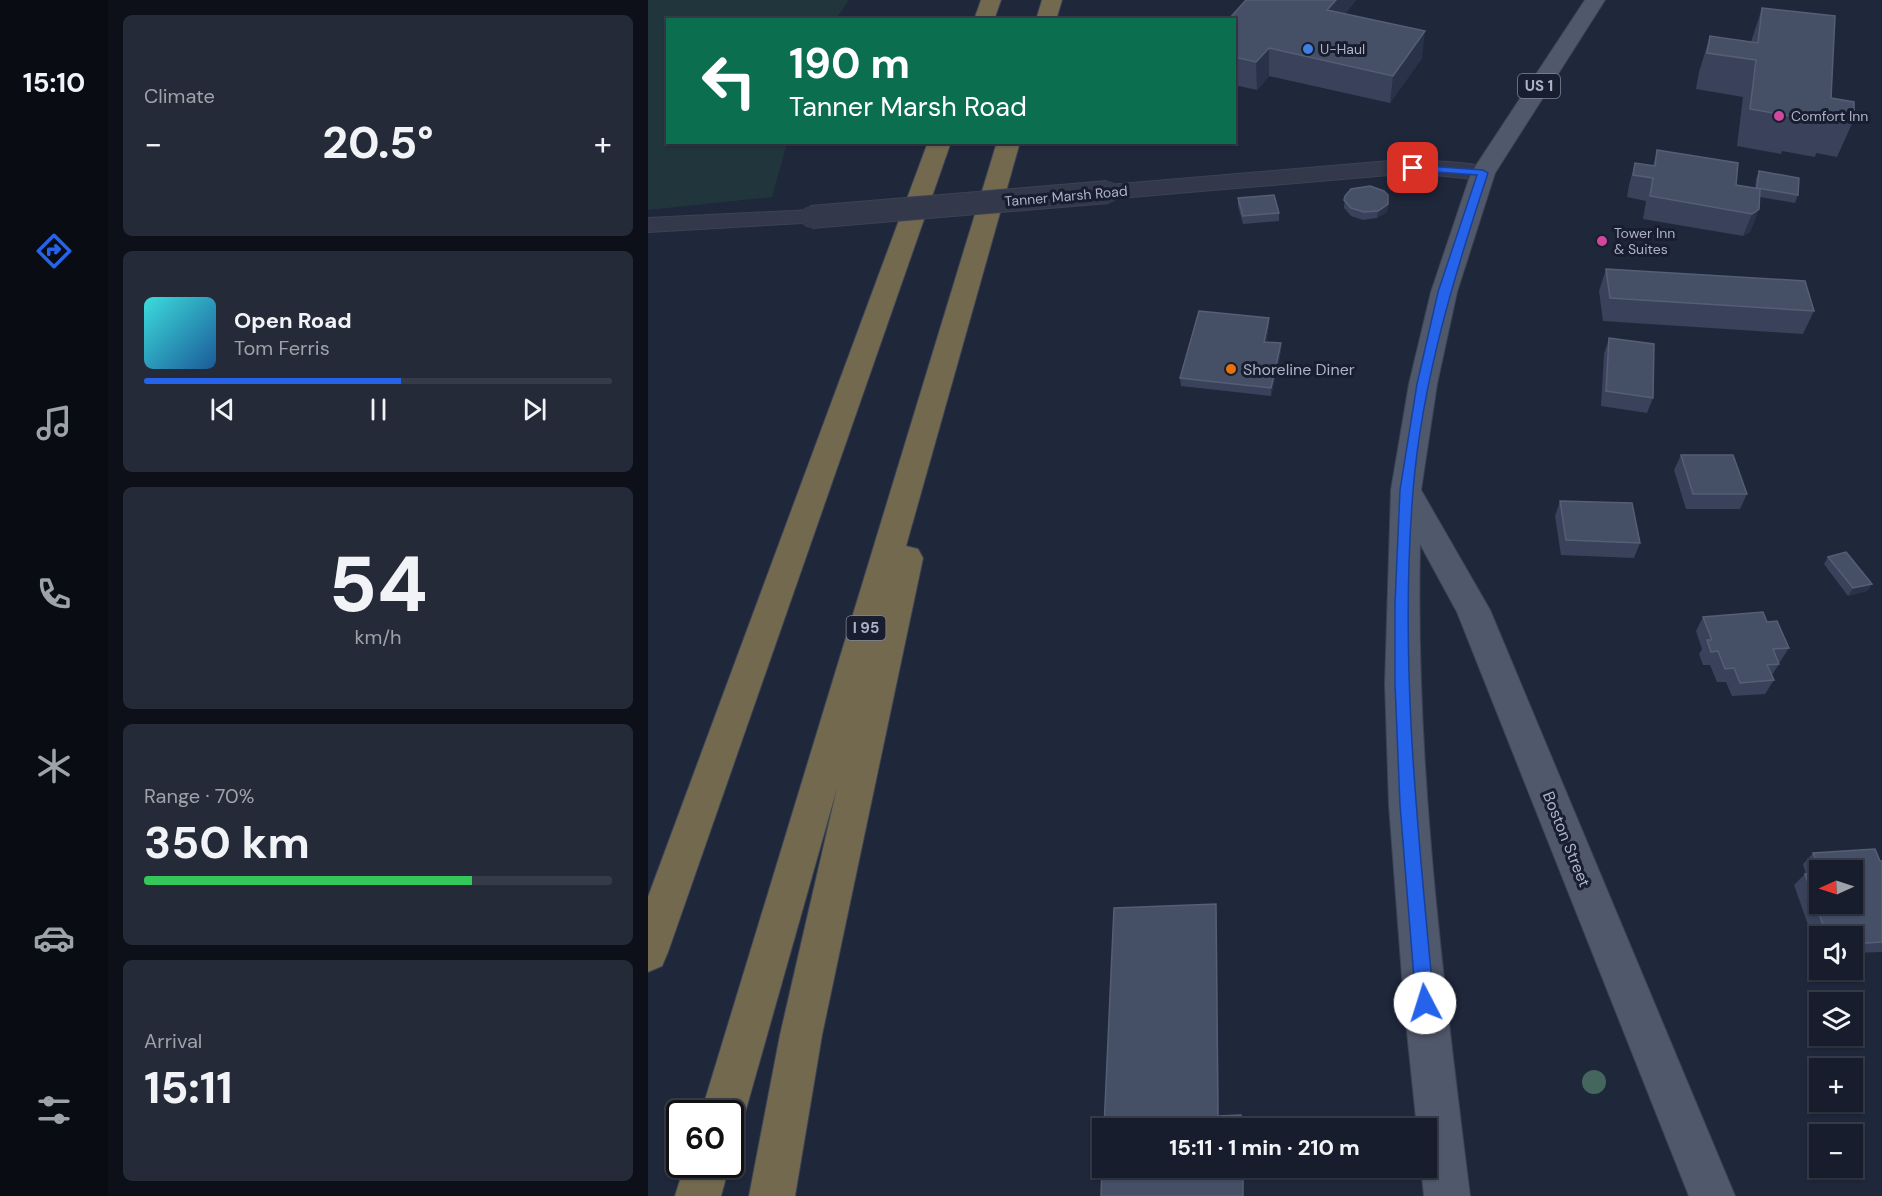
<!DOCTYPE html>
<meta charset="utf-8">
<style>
:root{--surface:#171d2c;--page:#242a38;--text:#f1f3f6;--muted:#9ea2a9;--line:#363b48;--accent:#2563eb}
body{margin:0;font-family:"DM Sans",sans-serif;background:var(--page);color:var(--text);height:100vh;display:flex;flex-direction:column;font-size:22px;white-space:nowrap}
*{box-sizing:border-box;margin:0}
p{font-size:20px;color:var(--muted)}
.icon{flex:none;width:33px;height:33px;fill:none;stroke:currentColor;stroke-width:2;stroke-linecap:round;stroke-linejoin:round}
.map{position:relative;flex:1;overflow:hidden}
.drawer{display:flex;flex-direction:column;gap:15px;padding:15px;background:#0d1018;width:540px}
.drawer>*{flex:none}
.banner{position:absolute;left:18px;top:18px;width:570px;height:126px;border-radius:0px;box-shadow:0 2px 4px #0004,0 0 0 2px var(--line);background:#0b6e4f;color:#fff;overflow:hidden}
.needle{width:39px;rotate:267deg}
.buttons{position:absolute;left:1161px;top:860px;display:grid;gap:12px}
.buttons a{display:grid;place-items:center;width:54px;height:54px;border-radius:0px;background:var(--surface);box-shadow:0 2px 4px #0004,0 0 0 2px var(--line);font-size:30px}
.speed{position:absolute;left:18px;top:1100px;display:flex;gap:12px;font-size:30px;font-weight:700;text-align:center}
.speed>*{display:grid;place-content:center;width:78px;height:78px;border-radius:50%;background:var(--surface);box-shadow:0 2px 4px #0004,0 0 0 2px var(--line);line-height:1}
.speed .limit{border:3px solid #111;border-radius:9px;background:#fff;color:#111}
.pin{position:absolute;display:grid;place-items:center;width:51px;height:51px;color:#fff;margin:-26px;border-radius:12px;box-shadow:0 3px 9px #0006}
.me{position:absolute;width:66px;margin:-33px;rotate:355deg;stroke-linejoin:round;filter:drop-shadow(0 0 4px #0008)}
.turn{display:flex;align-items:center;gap:21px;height:126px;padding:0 24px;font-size:27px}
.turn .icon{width:78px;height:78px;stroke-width:2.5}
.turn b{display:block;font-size:42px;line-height:51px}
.big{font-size:45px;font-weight:700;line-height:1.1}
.drawer .card{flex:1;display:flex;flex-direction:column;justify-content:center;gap:9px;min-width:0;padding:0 21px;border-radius:9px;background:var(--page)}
.drawer .dial{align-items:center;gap:0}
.dial b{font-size:78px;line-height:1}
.song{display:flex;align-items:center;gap:18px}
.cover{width:72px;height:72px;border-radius:9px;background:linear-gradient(135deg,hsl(180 70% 55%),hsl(210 70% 35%))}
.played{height:6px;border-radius:3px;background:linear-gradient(90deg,var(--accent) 55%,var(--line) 55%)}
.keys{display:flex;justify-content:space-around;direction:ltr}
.heat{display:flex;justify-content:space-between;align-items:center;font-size:33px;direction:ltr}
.charge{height:9px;border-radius:4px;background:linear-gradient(90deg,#34c759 70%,var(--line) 0)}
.trip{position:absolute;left:444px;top:1118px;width:345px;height:60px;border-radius:0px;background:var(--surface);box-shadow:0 2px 4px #0004,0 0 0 2px var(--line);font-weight:700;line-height:60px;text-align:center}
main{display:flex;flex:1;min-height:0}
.menu{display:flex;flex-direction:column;width:108px;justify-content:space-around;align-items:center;background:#090c12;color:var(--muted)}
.menu .icon{width:42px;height:42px}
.menu .current{color:var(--accent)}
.menu b{font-size:27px;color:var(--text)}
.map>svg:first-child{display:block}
.green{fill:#21353c}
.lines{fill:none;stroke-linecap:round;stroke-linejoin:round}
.minor-casing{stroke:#3c4254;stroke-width:2}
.major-casing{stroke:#3c4254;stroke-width:2}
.highway-casing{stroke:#3d4355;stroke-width:2}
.minor{fill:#33394b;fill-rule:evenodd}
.major{fill:#50586b;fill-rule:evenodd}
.highway{fill:#72694f;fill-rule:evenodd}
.minor-bridge-casing{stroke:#3c4254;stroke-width:24;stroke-linecap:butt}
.minor-bridge{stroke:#33394b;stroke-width:22}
.tree{fill:#44665c}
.wall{fill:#39425a;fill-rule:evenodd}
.shaded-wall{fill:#293249}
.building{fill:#454f66;stroke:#565e75;stroke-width:1.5}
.route{fill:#2563eb;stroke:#184099;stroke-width:1.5}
.shop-dot{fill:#3f7fe0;stroke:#181e2f;stroke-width:2}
.hotel-dot{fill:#d1479c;stroke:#181e2f;stroke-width:2}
.food-dot{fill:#e8710a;stroke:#181e2f;stroke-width:2}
.labels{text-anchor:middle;stroke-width:6;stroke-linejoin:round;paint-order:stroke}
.far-poi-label{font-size:14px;fill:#adb3c7;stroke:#181e2f;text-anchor:start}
.far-street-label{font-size:14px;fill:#adb3c7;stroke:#181e2f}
.shield{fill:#181e2f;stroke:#808699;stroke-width:1.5}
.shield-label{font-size:15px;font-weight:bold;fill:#adb3c7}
.poi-label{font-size:16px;fill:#adb3c7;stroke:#181e2f;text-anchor:start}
.street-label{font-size:16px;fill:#adb3c7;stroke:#181e2f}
</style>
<main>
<nav class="menu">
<b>15:10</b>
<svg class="icon current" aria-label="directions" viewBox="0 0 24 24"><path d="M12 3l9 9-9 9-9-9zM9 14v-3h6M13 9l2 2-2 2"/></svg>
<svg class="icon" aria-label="music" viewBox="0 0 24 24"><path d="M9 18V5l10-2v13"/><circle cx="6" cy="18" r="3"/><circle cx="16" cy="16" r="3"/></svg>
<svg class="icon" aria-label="phone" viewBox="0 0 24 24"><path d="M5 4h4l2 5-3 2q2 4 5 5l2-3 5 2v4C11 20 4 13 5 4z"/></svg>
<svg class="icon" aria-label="climate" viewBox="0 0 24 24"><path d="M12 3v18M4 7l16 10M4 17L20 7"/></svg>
<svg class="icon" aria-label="car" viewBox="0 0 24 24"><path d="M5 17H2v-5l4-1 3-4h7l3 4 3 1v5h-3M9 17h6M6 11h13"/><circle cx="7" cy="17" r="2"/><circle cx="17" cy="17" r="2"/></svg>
<svg class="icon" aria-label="filters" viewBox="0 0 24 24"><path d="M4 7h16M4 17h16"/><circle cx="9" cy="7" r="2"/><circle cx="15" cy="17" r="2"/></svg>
</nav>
<section class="drawer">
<div class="card"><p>Climate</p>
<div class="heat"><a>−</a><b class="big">20.5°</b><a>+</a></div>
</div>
<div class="card">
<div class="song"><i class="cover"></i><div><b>Open Road</b><p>Tom Ferris</p></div></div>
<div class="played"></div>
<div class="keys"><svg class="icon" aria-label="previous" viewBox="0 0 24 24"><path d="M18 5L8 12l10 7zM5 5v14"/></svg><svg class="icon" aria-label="pause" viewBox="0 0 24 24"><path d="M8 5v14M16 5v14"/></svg><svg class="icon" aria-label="next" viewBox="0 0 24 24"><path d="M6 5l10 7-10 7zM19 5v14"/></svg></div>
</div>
<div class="card dial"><b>54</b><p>km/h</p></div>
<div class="card"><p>Range · 70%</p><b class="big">350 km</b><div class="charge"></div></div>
<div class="card"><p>Arrival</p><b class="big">15:11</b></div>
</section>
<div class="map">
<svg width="1234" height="1196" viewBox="0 0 1234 1196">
<rect width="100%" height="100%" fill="#1f273b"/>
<!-- green -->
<path class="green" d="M 0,0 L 201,0 L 188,19 L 20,20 L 20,142 L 139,143 L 124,197 L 0,210 Z"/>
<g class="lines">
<!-- minor casing -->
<g class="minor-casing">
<path id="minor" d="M 741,161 C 775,161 810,160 843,168 L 847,173 L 843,178 L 835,180 L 788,175 L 741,175 L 460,199 L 451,197 L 448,192 L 451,187 L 460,185 Z
M 163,210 L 172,212 L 175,217 L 172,222 L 0,232 L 0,218 Z"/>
</g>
<!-- major casing -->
<g class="major-casing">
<path id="major" d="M 937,0 L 957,0 L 847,173 L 809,292 L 789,384 L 773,490 L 842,610 L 1087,1196 L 1041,1196 L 809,612 L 772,544 C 767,762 795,979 822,1196 L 776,1196 L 773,1167 L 778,1167 L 778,1128 L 769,1128 L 756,1003 L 741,805 L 737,684 L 743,490 L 761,384 L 783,292 L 823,173 Z"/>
</g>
<!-- highway casing -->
<g class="highway-casing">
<path id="highway" d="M 333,0 L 353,0 L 346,20 L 326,20 Z
M 394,0 L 414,0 L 408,20 L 388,20 Z
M 280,142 L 303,142 L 20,952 L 14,966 L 0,972 L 0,897 Z
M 349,142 L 372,142 L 258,546 L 270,549 L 275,558 L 174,1035 L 147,1196 L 101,1196 L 132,1035 L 189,788 L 97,1113 L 91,1129 L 82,1132 L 82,1113 L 53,1113 Z
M 37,1164 L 82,1163 L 73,1196 L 27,1196 Z"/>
</g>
<!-- minor -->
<use href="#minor" class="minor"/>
<!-- major -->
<use href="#major" class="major"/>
<!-- highway -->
<use href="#highway" class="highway"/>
<!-- minor-bridge casing -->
<g class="minor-bridge-casing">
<path id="minor-bridge" d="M 163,217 L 460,192"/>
</g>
<!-- minor-bridge -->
<use href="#minor-bridge" class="minor-bridge"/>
</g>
<!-- trees -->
<circle class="tree" cx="946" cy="1082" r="12"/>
<!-- wall -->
<path class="wall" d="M 598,0 L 708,0 L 697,14 L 774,58 L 742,103 L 621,76 L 609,90 L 586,85 L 586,20 Z
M 1114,8 L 1183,98 L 1206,119 L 1189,157 L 1168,153 L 1167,157 L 1134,151 L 1133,154 L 1089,146 L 1095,97 L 1048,89 L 1051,72 L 1062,36 L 1103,42 Z
M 1009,150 L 1088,185 L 1107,188 L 1108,179 L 1111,171 L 1150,195 L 1147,203 L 1112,197 L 1111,209 L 1102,232 L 1095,236 L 995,219 L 998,201 L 979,197 L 981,185 L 987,163 L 1005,166 Z
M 697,196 L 740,204 L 739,212 L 729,218 L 715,220 L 703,216 L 696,208 Z
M 590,198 L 631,213 L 631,221 L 595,224 L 590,206 Z
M 958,269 L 1166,311 L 1155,334 L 955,321 L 951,291 Z
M 621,318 L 621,326 L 618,342 L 633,343 L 633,351 L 623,396 L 533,386 L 532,378 Z
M 961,338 L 1005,398 L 999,413 L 953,406 L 956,354 Z
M 1033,455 L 1099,494 L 1092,509 L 1038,509 L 1026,470 Z
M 912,501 L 992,543 L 986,558 L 913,555 L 907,516 Z
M 1180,557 L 1224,584 L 1219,591 L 1200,596 L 1176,564 Z
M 1055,617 L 1119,622 L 1141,648 L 1132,662 L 1131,662 L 1131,664 L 1124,675 L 1126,680 L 1117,694 L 1084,696 L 1078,682 L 1069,682 L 1062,665 L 1055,665 L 1051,654 L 1054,649 L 1048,631 Z
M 1165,853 L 1234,861 L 1234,952 L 1204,953 L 1204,936 L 1172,936 L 1172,956 L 1171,956 L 1146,885 L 1157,874 L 1158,874 L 1155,864 ZM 1172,870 L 1204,903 L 1172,903 Z"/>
<!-- shaded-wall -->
<path class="shaded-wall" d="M 688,0 L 708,0 L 678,37 L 679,10 Z
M 777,31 L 774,58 L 742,103 L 745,76 Z
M 621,48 L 621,76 L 609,90 L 608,62 Z
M 740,204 L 739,212 L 729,218 L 730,211 Z
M 1111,209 L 1102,232 L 1095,236 L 1104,214 Z
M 621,318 L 621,326 L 616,349 L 616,342 Z
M 633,343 L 633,351 L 623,396 L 623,388 Z
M 1224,584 L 1219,591 L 1200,596 L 1205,588 Z
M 568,904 L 569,920 L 571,1127 L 570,1116 Z"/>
<!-- building -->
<path class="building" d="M 598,0 L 688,0 L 679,10 L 777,31 L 745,76 L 621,48 L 608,62 L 586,57 L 586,20 L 580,20 Z
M 1114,8 L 1187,16 L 1183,98 L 1206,102 L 1206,119 L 1183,116 L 1183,120 L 1148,114 L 1148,117 L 1102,109 L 1108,60 L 1059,53 L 1062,36 L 1110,43 Z
M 1009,150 L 1090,163 L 1088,185 L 1112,189 L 1111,209 L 1104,214 L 1002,196 L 1005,178 L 985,175 L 987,163 L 1007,166 Z
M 1111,171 L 1151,178 L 1150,195 L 1109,188 Z
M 722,186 L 736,191 L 740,195 L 740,204 L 730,211 L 716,212 L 703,208 L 696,200 L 697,196 L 703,189 Z
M 626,195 L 631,213 L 595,216 L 590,198 Z
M 958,269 L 1157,281 L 1166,311 L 962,298 Z
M 551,311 L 621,318 L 616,342 L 633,343 L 623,388 L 532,378 Z
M 961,338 L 1006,344 L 1005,398 L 958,391 Z
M 1033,455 L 1085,455 L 1099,494 L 1045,494 Z
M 912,501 L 984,503 L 992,543 L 918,540 Z
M 1198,552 L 1224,584 L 1205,588 L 1180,557 Z
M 1115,612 L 1119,622 L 1129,621 L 1141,648 L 1125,649 L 1131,664 L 1119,665 L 1126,680 L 1092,683 L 1086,668 L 1077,669 L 1070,651 L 1063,652 L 1059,640 L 1064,640 L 1055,617 Z
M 1227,849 L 1232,861 L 1234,861 L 1234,942 L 1204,944 L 1204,936 L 1179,936 L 1157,874 L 1172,873 L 1172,903 L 1204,903 L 1204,870 L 1172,870 L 1165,853 Z
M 568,904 L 570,1116 L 593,1115 L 594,1128 L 456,1128 L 466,908 Z
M 454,1167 L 595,1167 L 595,1196 L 453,1196 Z"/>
<!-- route -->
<path class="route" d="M 765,165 L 835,170 L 840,173 C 806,276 774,381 765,491 C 751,661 770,833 786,1003 L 783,1009 L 777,1012 L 771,1009 L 768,1003 L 752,805 L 747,684 L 747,604 L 752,490 L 769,384 L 790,292 L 829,175 L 761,170 L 760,168 Z"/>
<!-- markers -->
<circle class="shop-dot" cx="660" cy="49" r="6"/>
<g class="hotel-dot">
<circle cx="1131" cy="116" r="6"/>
<circle cx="954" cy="241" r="6"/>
</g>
<circle class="food-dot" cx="583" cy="369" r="6"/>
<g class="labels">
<!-- far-poi labels -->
<g class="far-poi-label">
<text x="672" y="54">U-Haul</text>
<text x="1143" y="121">Comfort Inn</text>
<text x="966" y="238">Tower Inn<tspan x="966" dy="16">&amp; Suites</tspan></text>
</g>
<!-- far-street labels -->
<g class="far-street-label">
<text transform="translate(418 196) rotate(-5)" y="5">Tanner Marsh Road</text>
</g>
<!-- shield labels -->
<g class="shield">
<rect x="870" y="74" width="42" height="24" rx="4.5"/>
<rect x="198.5" y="616" width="39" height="24" rx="4.5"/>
</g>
<g class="shield-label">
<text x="891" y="91">US 1</text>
<text x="218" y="633">I 95</text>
</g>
<!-- poi labels -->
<g class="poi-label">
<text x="595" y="375">Shoreline Diner</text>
</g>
<!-- street labels -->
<g class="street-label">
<text transform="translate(919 839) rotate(68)" y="6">Boston Street</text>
</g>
</g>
</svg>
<div class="buttons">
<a><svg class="needle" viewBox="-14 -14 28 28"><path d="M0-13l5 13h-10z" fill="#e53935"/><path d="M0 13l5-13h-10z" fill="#9ea2a9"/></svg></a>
<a><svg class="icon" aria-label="sound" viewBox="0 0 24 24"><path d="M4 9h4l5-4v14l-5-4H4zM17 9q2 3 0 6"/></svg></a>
<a><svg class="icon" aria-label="layers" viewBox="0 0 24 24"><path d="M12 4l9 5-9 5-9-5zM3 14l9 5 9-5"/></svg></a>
<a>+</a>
<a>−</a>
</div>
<div class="speed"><div class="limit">60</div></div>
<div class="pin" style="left:765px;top:168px;background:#d93025"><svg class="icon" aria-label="arrive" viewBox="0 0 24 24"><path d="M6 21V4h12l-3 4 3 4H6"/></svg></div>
<svg class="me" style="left:777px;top:1003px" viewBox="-20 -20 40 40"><circle r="19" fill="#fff"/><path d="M0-13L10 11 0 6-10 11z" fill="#2563eb"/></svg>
<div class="trip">15:11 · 1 min · 210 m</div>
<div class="banner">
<div class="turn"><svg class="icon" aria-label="left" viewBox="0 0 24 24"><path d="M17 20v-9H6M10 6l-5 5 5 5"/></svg><div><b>190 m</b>Tanner Marsh Road</div></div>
</div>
</div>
</main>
